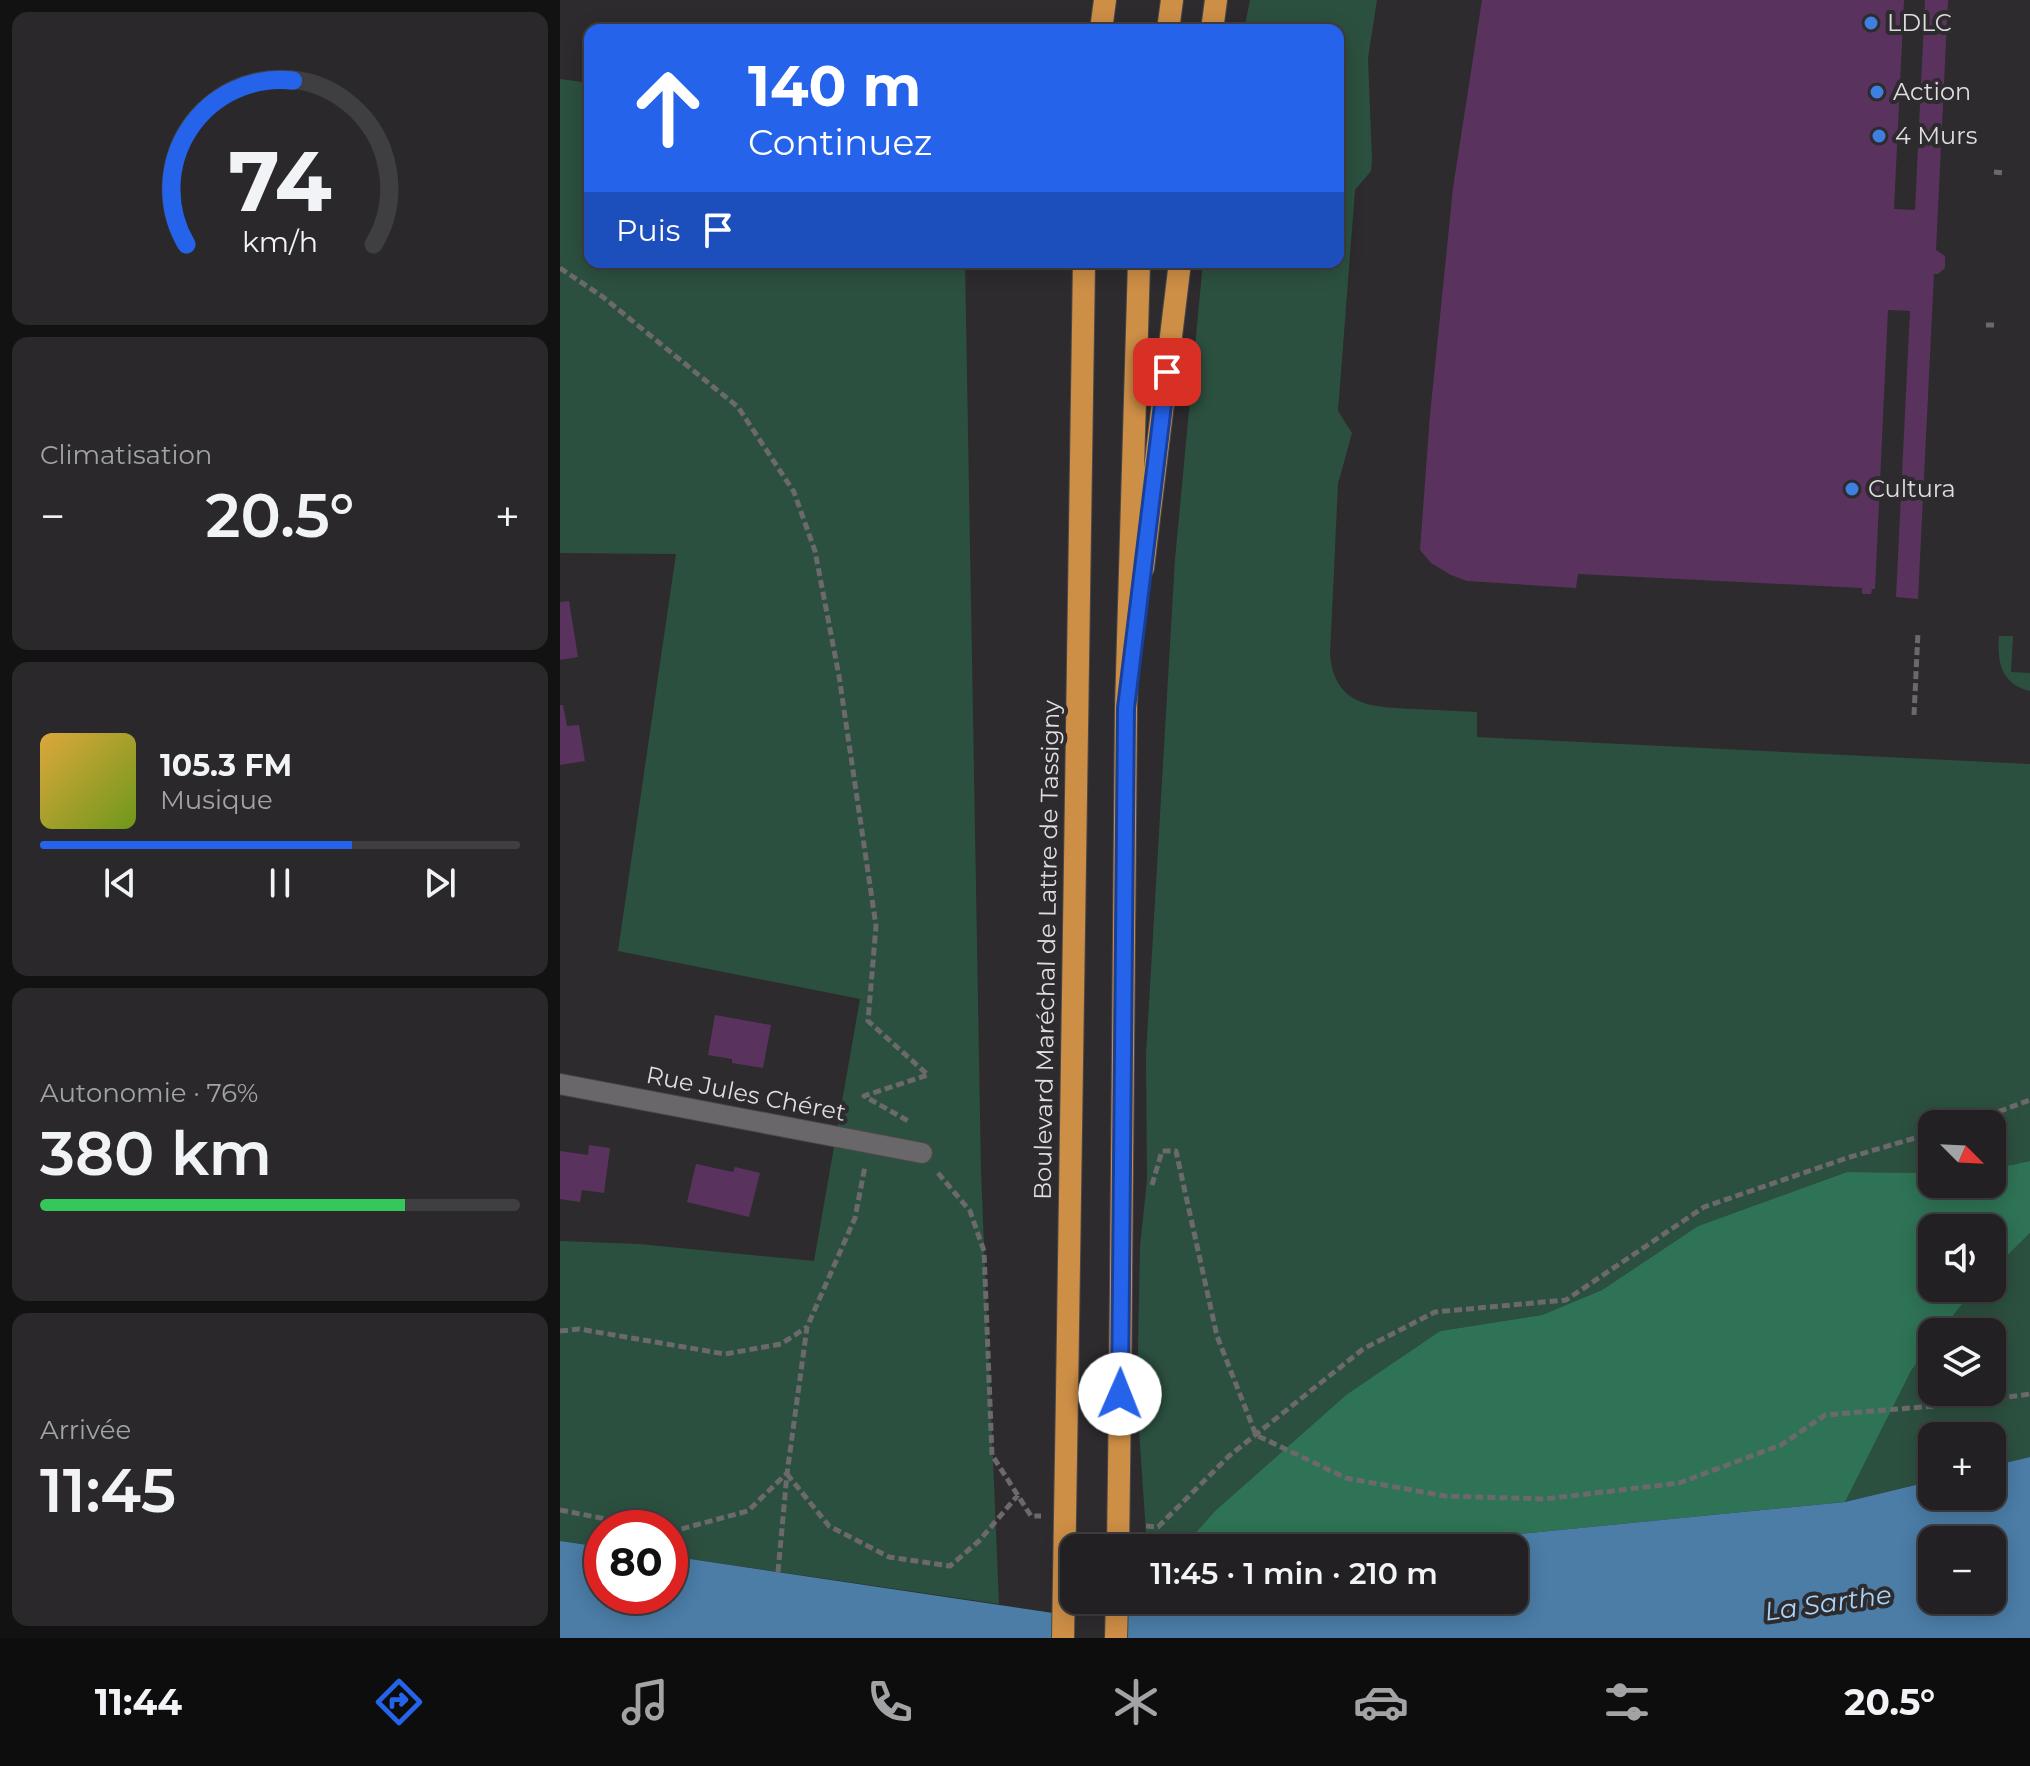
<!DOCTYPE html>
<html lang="fr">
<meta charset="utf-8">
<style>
:root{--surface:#222022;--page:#2a282a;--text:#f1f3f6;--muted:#a2a3a5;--line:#3f3e40;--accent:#2563eb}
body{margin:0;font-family:Montserrat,sans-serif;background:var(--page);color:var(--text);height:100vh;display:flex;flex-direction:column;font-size:30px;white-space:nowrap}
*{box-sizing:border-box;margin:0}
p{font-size:26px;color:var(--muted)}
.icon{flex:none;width:44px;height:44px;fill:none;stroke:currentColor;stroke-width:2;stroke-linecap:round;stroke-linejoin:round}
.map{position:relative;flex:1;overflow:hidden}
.panel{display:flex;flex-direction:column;gap:12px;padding:12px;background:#131213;width:560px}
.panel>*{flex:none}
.hud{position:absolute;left:24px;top:24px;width:760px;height:244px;border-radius:16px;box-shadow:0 4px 20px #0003,0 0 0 2px var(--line);background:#2563eb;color:#fff;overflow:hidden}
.needle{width:52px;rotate:114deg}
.fabs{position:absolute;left:1358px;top:1110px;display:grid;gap:16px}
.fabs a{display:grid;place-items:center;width:88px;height:88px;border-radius:16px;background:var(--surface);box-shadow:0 4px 20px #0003,0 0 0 2px var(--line);font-size:40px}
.speed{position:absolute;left:24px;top:1510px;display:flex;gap:16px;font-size:40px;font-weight:700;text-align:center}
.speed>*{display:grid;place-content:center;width:104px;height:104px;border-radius:50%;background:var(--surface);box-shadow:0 4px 20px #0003,0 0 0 2px var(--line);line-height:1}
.speed .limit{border:12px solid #d22;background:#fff;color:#111}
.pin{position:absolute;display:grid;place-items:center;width:68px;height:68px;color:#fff;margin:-34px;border-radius:16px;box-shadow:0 4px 12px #0006}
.me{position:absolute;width:88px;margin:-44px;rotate:1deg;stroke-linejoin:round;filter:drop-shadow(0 0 6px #0008)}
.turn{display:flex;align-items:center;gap:28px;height:168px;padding:0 32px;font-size:36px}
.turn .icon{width:104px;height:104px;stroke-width:2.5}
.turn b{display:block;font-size:56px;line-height:68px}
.then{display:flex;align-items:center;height:76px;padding:0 32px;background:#0003;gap:16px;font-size:30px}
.big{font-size:60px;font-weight:600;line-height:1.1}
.panel .widget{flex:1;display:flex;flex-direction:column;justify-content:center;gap:12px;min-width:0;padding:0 28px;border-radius:16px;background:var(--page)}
.panel .dial{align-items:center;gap:0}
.dial svg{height:208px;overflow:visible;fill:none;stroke:var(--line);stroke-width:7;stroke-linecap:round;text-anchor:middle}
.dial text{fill:var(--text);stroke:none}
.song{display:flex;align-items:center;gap:24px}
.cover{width:96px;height:96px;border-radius:12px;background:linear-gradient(135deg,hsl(40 70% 55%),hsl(80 70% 35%))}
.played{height:8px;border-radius:4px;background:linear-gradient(90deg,var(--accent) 65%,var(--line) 65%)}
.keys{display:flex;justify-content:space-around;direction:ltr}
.heat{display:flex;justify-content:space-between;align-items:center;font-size:44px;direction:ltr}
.charge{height:12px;border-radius:6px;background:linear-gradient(90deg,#34c759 76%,var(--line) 0)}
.trip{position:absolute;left:500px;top:1534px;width:468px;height:80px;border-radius:16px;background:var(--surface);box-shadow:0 4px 20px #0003,0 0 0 2px var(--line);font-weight:600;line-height:80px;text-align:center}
.tabs{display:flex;height:128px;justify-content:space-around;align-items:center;background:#0e0d0e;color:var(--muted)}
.tabs .icon{width:56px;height:56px}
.tabs .current{color:var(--accent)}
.tabs b{font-size:36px;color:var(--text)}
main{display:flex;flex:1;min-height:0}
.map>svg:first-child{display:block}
.green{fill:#2c503f}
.forest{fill:#2f7356}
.water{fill:#4b7da7;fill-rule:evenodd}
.pier{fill:#2d2b2d}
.building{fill:#59335d}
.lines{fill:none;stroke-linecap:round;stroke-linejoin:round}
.minor-casing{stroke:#4a484a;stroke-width:22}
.trunk-casing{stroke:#4a484a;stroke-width:24}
.path{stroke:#6b696b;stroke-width:5;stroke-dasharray:8 4;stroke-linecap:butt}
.minor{stroke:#696769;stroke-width:20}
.trunk{stroke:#cd8e46;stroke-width:22}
.trunk-bridge-casing{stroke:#4a484a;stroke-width:24;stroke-linecap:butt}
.trunk-bridge{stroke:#cd8e46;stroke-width:22}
.route-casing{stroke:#184099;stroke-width:20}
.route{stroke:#2563eb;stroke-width:14}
.shop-dot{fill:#3f7fe0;stroke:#2d2b2d;stroke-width:3}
.labels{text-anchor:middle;stroke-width:8;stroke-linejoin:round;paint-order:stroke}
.poi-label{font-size:24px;fill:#dfdddf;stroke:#2d2b2d;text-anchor:start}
.street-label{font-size:24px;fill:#dfdddf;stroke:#2d2b2d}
.water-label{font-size:26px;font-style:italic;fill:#a9d3f8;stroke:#2d2b2d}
</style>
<main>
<section class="panel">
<div class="widget dial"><svg viewBox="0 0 100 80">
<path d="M14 69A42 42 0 1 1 86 69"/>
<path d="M14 69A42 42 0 0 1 55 6" stroke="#2563eb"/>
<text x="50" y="56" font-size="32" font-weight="700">74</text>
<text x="50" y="72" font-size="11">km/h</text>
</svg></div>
<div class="widget"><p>Climatisation</p>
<div class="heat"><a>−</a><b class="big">20.5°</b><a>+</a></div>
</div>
<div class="widget">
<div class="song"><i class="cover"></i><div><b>105.3 FM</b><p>Musique</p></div></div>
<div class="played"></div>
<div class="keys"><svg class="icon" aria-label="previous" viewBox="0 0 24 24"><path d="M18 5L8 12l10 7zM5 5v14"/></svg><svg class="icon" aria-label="pause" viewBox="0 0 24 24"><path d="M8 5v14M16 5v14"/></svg><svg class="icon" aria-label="next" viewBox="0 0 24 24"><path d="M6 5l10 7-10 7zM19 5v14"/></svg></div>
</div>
<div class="widget"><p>Autonomie · 76%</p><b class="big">380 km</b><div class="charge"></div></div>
<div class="widget"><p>Arrivée</p><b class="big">11:45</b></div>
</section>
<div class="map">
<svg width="1470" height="1638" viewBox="0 0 1470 1638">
<rect width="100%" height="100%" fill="#2d2b2d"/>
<!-- green -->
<path class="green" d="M 690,0 L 817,0 L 808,58 L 812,160 L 811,171 L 795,190 L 778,411 L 792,433 L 778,484 L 770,655 C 775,707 813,707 854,709 C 875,710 896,711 917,712 L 917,737 L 1470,764 L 1470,1161 L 1432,1169 L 1432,1124 L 1372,1124 L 1372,1173 L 1287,1172 L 1138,1226 L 1042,1290 L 982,1315 L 880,1331 L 786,1395 L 655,1511 L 622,1548 L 587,1548 L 577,1400 L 580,1246 L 587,1180 L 586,1055 L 615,559 L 643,262 L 778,262 L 778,30 L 684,30 Z
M 0,79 L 30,83 L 30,262 L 405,262 L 421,1172 L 439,1604 L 110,1556 L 110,1528 L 42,1528 L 42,1547 L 0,1541 L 0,1241 L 79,1244 L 254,1261 L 300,999 L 58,951 L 116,554 L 0,553 Z
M 1439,636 L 1453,636 L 1451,672 L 1470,673 L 1470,691 C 1441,684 1437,662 1439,636 Z
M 1470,1233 L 1470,1457 L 1432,1466 L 1432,1436 L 1372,1436 L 1372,1481 L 1285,1502 L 1351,1371 L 1372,1342 L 1372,1392 L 1432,1392 L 1432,1332 L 1380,1332 L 1415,1288 L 1432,1288 L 1432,1271 Z"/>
<!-- forest -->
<path class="forest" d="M 1470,1161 L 1470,1233 L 1432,1271 L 1432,1228 L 1372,1228 L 1372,1288 L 1415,1288 L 1380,1332 L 1372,1332 L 1372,1342 L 1351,1371 L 1285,1502 L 887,1541 L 835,1538 L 763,1548 L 622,1548 L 655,1511 L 786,1395 L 880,1331 L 982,1315 L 1042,1290 L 1138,1226 L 1287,1172 L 1372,1173 L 1372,1184 L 1432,1184 L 1432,1169 Z"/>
<!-- water -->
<path class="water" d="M 1470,1457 L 1470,1638 L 0,1638 L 0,1541 L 42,1547 L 42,1596 L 110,1596 L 110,1556 L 493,1613 L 526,1600 L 954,1600 L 954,1548 L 763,1548 L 835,1538 L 887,1541 L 1285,1502 L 1372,1481 L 1372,1496 L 1432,1496 L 1432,1466 ZM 1372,1540 L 1432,1540 L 1432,1600 L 1372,1600 Z"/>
<!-- pier -->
<path class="pier" d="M 515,1600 L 557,1600 L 556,1638 L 503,1638 L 503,1605 Z"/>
<!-- building -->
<path class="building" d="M 922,0 L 1344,0 L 1334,209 L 1355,210 L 1365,0 L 1388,0 L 1376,250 L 1385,256 L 1385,268 L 1378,274 L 1374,274 L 1358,599 L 1336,597 L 1350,311 L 1328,310 L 1315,589 L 1312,589 L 1311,594 L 1302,594 L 1302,588 L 1018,574 L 1016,588 L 907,581 L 891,575 L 871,563 L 860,550 L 870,415 L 893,188 Z
M 9,601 L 18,657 L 0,660 L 0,602 Z
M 0,705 L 3,705 L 7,726 L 19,725 L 25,761 L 0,765 Z
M 155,1015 L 211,1025 L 203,1068 L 172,1063 L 172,1059 L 148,1055 Z
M 29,1145 L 50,1148 L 44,1193 L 22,1190 L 20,1202 L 0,1199 L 0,1151 L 28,1155 Z
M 136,1164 L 173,1172 L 175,1167 L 200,1173 L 189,1217 L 127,1202 Z"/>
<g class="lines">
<!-- minor casing -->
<g class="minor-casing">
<path id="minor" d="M 0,1084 L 362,1153"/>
</g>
<!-- trunk casing -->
<g class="trunk-casing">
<path id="trunk" d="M 541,30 L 545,0
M 608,30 L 612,0
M 652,30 L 656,0
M 583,568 L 620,262
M 560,1394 L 566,708 L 579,262
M 507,1395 L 524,262
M 556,1638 L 557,1600"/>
</g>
<!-- path -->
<path class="path" d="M 1434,172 L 1445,173
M 0,268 L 43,297 L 178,407 L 234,492 L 255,551 L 279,676 L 316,926 L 308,1021 L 368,1075 L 304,1096 L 350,1122
M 1426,325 L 1437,325
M 1354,715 L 1358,632
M 1405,1124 L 1470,1100
M 378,1173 L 410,1211 L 424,1251 L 432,1455 L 471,1516 L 481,1516
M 592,1185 L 602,1151 L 616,1151 L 657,1336 L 696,1435 L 786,1478 L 885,1496 L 985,1499 L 1119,1483 L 1221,1445 L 1265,1415 L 1398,1404 L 1470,1394
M 0,1331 L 19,1329 L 165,1354 L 221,1344 L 247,1327
M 227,1474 L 269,1526 L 329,1557 L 390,1566 L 419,1541 L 458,1495
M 0,1510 L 92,1528
M 586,1526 L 598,1527 L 669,1456 L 803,1349 L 875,1312 L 1006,1300 L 1144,1207 L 1287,1158 L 1372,1133
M 110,1532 L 188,1511 L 226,1474
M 218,1572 L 227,1474 L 247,1327 L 295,1218 L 305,1166"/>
<!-- minor -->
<use href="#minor" class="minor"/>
<!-- trunk -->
<use href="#trunk" class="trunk"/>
<!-- trunk-bridge casing -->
<g class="trunk-bridge-casing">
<path id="trunk-bridge" d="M 558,1548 L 560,1394
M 503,1638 L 507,1395"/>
</g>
<!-- trunk-bridge -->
<use href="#trunk-bridge" class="trunk-bridge"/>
</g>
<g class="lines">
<!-- route casing -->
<g class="route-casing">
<path id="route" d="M 560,1394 L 566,708 L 607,372"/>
</g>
<!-- route -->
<use href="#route" class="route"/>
</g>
<!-- markers -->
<g class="shop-dot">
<circle cx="1311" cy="23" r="8"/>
<circle cx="1317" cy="92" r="8"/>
<circle cx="1319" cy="136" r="8"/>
<circle cx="1292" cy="489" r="8"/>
</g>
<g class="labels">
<!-- poi labels -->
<g class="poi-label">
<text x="1327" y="31">LDLC</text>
<text x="1333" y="100">Action</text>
<text x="1335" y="144">4 Murs</text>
<text x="1308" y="497">Cultura</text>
</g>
<!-- street labels -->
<g class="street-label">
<text transform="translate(487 950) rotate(-89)" y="8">Boulevard Maréchal de Lattre de Tassigny</text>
<text transform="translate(186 1094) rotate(11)" y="8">Rue Jules Chéret</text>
</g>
<!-- water labels -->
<g class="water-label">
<text transform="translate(1268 1603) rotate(-8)" y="9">La Sarthe</text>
</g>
</g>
</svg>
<div class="fabs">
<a><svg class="needle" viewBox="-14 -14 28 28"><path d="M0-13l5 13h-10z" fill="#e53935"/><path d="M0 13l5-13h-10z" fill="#a2a3a5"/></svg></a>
<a><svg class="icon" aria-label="sound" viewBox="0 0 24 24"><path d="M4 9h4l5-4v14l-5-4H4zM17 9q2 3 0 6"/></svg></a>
<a><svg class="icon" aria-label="layers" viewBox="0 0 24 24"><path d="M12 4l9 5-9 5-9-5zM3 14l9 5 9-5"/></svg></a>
<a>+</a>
<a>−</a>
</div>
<div class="speed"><div class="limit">80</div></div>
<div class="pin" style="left:607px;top:372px;background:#d93025"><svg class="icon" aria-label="arrive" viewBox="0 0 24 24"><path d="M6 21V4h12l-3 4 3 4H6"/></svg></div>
<svg class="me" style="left:560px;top:1394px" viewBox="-20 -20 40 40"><circle r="19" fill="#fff"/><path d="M0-13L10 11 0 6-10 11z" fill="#2563eb"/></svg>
<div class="trip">11:45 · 1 min · 210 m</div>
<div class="hud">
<div class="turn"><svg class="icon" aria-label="ahead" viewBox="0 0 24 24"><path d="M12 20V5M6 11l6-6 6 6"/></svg><div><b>140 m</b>Continuez</div></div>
<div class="then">Puis<svg class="icon" aria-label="arrive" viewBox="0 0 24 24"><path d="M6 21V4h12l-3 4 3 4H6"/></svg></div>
</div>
</div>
</main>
<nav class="tabs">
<b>11:44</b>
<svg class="icon current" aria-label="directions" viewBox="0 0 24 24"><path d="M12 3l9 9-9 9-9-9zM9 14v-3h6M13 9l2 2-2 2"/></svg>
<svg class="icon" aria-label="music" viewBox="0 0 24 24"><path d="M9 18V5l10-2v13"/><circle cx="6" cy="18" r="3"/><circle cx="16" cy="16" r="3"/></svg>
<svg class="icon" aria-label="phone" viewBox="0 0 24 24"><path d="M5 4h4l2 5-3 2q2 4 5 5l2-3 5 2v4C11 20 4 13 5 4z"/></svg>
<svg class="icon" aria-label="climate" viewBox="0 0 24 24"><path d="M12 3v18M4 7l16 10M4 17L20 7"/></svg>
<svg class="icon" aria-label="car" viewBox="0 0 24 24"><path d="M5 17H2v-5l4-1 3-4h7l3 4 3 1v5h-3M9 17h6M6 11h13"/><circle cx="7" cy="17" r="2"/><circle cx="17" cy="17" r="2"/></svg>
<svg class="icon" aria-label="filters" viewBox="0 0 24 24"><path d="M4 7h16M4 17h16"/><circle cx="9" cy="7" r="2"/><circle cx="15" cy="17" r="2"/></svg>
<b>20.5°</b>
</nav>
